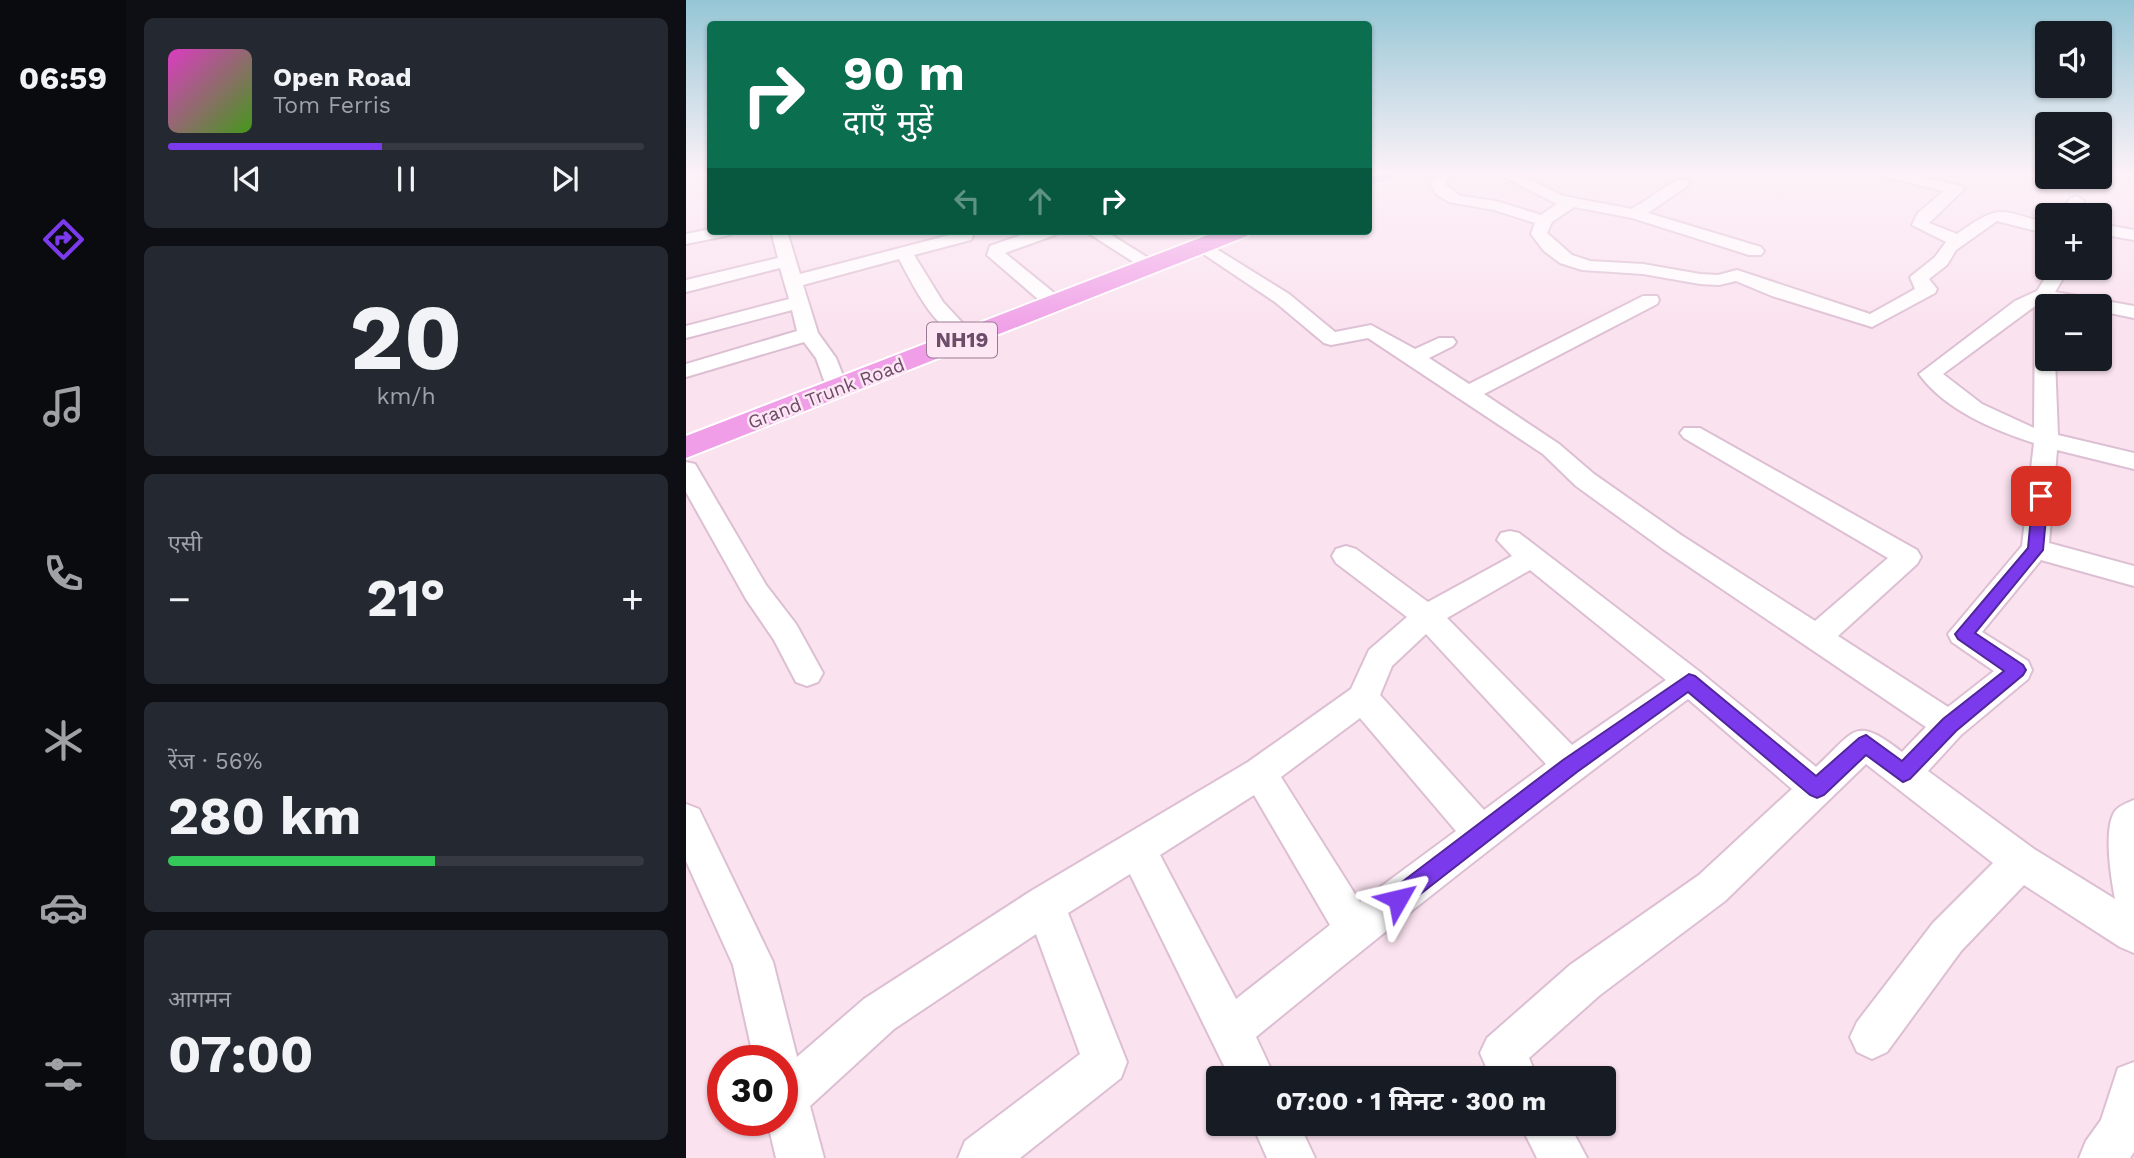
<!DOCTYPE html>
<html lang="hi">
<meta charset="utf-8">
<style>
:root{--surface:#171b24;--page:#242831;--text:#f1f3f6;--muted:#9ea1a6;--line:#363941;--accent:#7c3aed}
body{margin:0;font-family:"Work Sans","Noto Sans Devanagari",sans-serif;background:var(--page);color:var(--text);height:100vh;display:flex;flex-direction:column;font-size:26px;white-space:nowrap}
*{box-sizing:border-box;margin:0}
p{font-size:23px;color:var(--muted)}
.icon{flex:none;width:38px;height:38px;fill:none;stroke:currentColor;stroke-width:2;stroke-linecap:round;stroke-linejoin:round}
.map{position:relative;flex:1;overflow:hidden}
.sheet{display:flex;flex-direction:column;gap:18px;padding:18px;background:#0d0f14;width:560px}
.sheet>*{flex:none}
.guide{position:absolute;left:21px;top:21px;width:665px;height:214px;border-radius:7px;box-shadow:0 2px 5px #0004;background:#0b6e4f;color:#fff;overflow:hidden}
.tools{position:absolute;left:1349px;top:21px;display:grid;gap:14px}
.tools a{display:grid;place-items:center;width:77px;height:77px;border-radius:7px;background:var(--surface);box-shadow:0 2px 5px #0004;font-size:35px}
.speed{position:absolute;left:21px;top:1045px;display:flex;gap:14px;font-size:35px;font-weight:700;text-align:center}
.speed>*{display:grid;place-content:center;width:91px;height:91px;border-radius:50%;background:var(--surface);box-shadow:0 2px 5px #0004;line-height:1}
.speed .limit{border:10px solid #d22;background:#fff;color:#111}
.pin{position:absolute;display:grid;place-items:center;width:60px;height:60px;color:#fff;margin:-30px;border-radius:14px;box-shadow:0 4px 10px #0006}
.me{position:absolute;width:77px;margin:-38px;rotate:53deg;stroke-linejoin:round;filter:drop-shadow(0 0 5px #0008)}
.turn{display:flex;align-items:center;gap:24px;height:147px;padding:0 21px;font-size:32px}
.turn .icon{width:91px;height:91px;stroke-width:2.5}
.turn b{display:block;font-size:49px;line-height:60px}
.lanes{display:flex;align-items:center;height:66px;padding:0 21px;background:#0003;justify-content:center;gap:35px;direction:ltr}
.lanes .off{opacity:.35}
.big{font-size:52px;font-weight:700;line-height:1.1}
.sheet .widget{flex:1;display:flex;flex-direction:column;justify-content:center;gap:10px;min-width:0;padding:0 24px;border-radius:10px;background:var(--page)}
.sheet .dial{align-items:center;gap:0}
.dial b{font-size:91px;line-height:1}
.song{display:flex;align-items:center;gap:21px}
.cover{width:84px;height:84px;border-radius:10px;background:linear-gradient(135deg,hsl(310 70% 55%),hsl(100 70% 35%))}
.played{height:7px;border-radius:4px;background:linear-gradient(90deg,var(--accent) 45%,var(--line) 45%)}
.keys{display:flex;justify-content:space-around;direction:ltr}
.heat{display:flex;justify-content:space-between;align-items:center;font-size:38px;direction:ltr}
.charge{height:10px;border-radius:5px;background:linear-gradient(90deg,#34c759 56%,var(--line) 0)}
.trip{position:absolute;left:520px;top:1066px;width:410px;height:70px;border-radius:7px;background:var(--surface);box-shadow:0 2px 5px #0004;font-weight:700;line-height:70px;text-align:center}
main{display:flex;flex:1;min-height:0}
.menu{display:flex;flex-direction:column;width:126px;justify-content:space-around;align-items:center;background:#090b0e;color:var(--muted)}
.menu .icon{width:49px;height:49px}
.menu .current{color:var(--accent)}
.menu b{font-size:32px;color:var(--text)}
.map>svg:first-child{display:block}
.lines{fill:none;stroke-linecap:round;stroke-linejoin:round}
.minor-casing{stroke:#ddbfd3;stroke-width:4}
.highway-casing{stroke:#fff;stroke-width:4}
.minor{fill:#fff;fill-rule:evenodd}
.highway{fill:#ef9ee7;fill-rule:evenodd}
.route{fill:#7c3aed;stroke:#51269a;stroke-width:2}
.labels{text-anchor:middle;stroke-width:5;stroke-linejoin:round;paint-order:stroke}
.far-street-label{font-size:19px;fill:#6e4b68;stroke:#fde7f4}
.shield{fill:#fde7f4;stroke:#997a92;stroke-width:2}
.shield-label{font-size:21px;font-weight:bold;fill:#6e4b68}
</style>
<main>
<nav class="menu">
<b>06:59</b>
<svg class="icon current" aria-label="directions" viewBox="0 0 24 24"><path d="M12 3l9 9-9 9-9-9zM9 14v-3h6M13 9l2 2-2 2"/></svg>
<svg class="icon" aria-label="music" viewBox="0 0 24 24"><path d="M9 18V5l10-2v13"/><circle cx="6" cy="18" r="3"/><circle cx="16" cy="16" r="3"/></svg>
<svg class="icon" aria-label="phone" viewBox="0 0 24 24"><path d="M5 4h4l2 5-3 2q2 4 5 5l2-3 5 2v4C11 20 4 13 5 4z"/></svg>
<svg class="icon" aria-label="climate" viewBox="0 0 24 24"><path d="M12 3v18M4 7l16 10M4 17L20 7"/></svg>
<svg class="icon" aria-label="car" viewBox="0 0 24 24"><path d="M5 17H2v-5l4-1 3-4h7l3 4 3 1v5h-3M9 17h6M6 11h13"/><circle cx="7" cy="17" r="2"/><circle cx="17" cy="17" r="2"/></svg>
<svg class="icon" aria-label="filters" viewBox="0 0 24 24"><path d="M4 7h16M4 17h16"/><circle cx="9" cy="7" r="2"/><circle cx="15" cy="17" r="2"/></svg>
</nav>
<section class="sheet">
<div class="widget">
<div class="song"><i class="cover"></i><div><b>Open Road</b><p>Tom Ferris</p></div></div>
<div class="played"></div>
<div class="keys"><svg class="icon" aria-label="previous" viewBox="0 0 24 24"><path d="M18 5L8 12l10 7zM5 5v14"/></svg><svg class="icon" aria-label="pause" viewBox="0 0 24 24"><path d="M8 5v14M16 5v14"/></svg><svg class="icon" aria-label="next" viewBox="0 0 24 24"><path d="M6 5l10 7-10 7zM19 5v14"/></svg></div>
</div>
<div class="widget dial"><b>20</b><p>km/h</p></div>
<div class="widget"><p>एसी</p>
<div class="heat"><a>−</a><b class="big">21°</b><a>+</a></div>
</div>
<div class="widget"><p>रेंज · 56%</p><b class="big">280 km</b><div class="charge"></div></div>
<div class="widget"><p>आगमन</p><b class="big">07:00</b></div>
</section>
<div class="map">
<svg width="1448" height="1158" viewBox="0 0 1448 1158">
<rect width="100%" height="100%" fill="#fae2ef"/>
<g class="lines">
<!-- minor casing -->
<g class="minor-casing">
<path id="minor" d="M 0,173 L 8,173 L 0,177 Z
M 754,173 L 769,173 L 759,184 L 774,196 L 810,201 L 855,215 L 871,204 L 816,176 L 814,173 L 831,173 L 877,196 L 946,209 L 991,180 L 1001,180 L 1003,183 L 1001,186 L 962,213 L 1075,247 L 1078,251 L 1075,255 L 1063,255 L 946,218 L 888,207 L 866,222 L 861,233 L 886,255 L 904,261 L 957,264 L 1014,274 L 1032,275 L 1051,270 L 1184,314 L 1229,289 L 1224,277 L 1249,257 L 1260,242 L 1226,225 L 1232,213 L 1258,191 L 1195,176 L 1193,173 L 1217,173 L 1275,186 L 1278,189 L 1275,192 L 1243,223 L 1271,234 C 1314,204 1312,209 1362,224 L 1362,234 L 1311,221 L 1270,250 L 1261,265 L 1243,279 L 1251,289 L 1249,293 L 1186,327 L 1086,296 L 1050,281 L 1033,285 L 1014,284 L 957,274 L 896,270 L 874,263 L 858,251 L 845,234 L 849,223 L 808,210 L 763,202 L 750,194 L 744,183 Z
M 1390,196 L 1398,201 L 1387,215 L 1371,215 L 1385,198 Z
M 1414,224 L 1448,230 L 1448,240 L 1414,234 Z
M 24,229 L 24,231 L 46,231 L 44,235 L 0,244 L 0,234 Z
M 85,231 L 101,231 L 114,274 L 279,231 L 285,232 L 287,236 L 285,240 L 228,255 L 257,302 L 283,330 L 280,334 C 253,341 224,279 213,259 L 117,285 L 132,333 L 150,358 L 158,378 L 155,383 L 139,383 L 130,358 L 118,342 L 0,377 L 0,364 L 111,331 L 106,310 L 0,338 L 0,326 L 103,299 L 94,268 L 0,292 L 0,280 L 92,258 Z
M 347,231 L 371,231 L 369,235 L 319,253 L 367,292 L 369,296 L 360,302 L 353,300 L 301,255 L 304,246 Z
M 399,231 L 419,231 L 464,259 L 455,264 L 449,263 Z
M 516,240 L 603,294 L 649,332 L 685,325 L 729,349 L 753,338 L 767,338 L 770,342 L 767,346 L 743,358 L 783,384 L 957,296 L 971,296 L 973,300 L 971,304 L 798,394 L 873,444 L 908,474 L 995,535 L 1129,621 L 1202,558 L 998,438 L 994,433 L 998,428 L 1014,428 L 1231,550 L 1235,557 L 1231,564 L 1152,636 L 1262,707 L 1308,671 L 1266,642 L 1262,634 L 1336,546 L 1348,443 C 1308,430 1259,410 1233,374 L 1329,301 L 1351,291 L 1361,275 L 1362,267 L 1379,268 L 1379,275 L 1369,292 L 1448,306 L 1448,318 L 1414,311 L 1414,306 L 1388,306 L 1368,302 L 1368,306 L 1362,306 L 1362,359 L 1369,359 L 1372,435 L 1448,453 L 1448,469 L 1371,450 L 1363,543 L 1448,566 L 1448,586 L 1355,560 L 1296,632 L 1342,661 L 1346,670 L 1342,679 L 1275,735 L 1242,771 L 1348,849 L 1429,899 C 1425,878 1417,829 1429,811 C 1434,805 1441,803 1448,800 L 1448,953 L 1434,947 L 1338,885 L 1275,951 L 1201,1052 L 1186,1059 L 1171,1052 L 1164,1037 L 1171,1022 L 1247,923 L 1307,863 L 1180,764 L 1039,901 L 914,995 L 843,1058 L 851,1078 L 805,1078 L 794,1053 L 801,1038 L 884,965 L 1013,875 L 1106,789 L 1002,699 C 854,808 712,920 570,1037 L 589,1078 L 544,1078 L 444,874 L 382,913 L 441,1062 L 435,1078 L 334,1158 L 272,1158 L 279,1141 L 394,1054 L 350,934 L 208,1029 L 124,1106 L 138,1158 L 90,1158 L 81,1120 L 96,1120 L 96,1060 L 68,1060 L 47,965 L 0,861 L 0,804 L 13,809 L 87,962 L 111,1057 L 178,999 L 345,891 L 562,762 L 665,689 L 683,650 L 721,617 L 650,563 L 646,556 L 650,549 L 660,546 L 670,549 L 742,602 L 826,556 L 811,540 L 815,533 L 824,531 L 833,533 L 1014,672 L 1130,767 C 1170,730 1168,715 1216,752 L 1240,727 L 977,549 L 890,486 L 857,454 L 682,338 L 645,345 L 638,343 L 589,302 L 510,249 L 508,245 L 510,241 ZM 1349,306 L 1348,428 L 1296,404 L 1257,374 ZM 844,570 L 980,680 L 886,745 L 761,618 ZM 740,634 L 860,764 L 798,810 L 694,695 L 706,666 ZM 674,718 L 770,831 L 674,902 L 595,777 ZM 568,795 L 644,925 L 550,999 L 474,855 Z
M 0,462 L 9,464 L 80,585 L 110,624 L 137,673 L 132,682 L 121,686 L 110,682 L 88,640 L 60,599 L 0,492 Z
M 1448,1062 L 1448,1152 L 1444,1158 L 1393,1158 L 1400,1141 L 1415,1120 L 1432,1068 Z
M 566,1124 L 613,1124 L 629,1158 L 581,1158 Z
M 834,1124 L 883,1124 L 901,1158 L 851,1158 Z"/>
</g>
<!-- highway casing -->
<g class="highway-casing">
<path id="highway" d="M 682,173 L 712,173 L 709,177 L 682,186 Z
M 532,231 L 564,231 L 561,236 L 0,458 L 0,436 Z"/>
</g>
<!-- minor -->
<use href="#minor" class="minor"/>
<!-- highway -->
<use href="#highway" class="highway"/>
</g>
<!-- sky -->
<linearGradient id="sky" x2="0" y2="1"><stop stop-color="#95c6d5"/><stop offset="0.52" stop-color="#fdf2f8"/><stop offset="1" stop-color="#fdf2f8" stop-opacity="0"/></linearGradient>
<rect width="1448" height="335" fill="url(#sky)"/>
<!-- route -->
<path class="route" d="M 1355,491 L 1362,496 L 1357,550 L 1289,633 L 1337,665 L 1340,670 L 1337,675 L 1270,731 L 1224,779 L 1217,782 L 1180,755 L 1138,795 L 1131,798 L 1124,795 L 1002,692 L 891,772 L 719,906 L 712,910 L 704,906 L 701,899 L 704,891 L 877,760 L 1003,674 L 1009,676 L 1130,776 L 1173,738 L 1180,735 L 1216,761 L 1257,719 L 1318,671 L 1272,639 L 1269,634 L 1342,548 L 1347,496 Z"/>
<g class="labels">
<!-- far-street labels -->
<g class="far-street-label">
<text transform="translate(140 393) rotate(-21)" y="7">Grand Trunk Road</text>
</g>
<!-- shield labels -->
<rect class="shield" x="241" y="322.5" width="70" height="35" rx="5"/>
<g class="shield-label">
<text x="276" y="347">NH19</text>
</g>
</g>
</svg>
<div class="tools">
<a><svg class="icon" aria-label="sound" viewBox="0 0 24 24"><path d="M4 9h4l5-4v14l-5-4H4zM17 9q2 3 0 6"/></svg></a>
<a><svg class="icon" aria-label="layers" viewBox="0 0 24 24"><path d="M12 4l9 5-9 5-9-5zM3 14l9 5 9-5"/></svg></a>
<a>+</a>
<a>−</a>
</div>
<div class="speed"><div class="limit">30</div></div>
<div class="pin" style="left:1355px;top:496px;background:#d93025"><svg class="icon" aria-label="arrive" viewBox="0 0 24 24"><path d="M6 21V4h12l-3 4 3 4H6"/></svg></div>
<svg class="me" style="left:712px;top:899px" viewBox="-20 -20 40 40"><path d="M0-17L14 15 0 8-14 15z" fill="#7c3aed" stroke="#fff" stroke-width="4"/></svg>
<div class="trip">07:00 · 1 मिनट · 300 m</div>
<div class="guide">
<div class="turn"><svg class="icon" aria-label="right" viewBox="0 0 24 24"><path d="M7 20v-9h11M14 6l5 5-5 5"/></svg><div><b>90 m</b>दाएँ मुड़ें</div></div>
<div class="lanes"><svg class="icon off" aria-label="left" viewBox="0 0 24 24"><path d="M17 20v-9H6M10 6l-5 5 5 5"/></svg><svg class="icon off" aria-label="ahead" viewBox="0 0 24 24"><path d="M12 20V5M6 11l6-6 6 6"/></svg><svg class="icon" aria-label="right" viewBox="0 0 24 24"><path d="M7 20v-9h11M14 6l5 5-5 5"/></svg></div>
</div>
</div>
</main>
